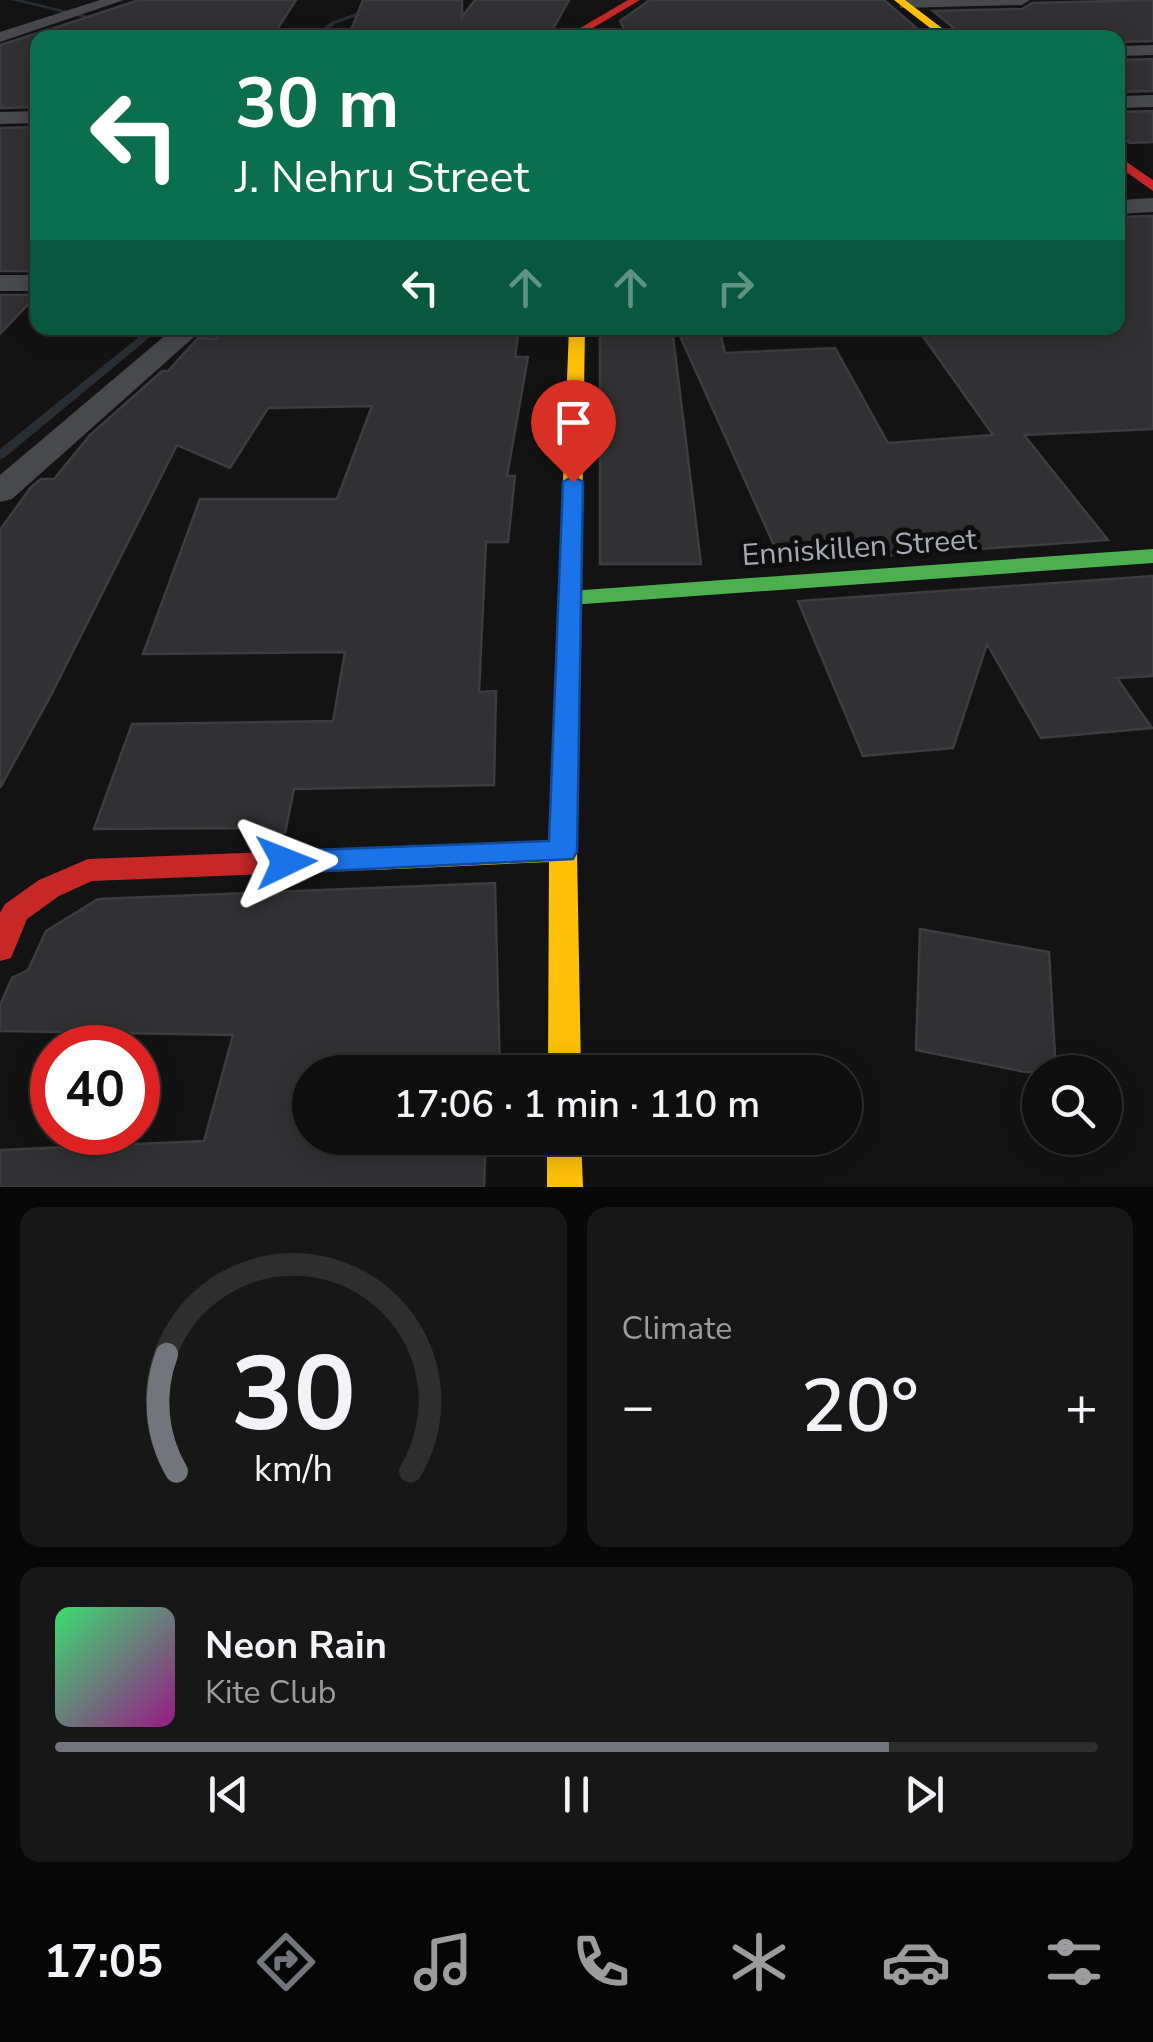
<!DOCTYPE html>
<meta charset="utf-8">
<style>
:root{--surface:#0e0e0f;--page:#171718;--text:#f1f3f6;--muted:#9b9c9e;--line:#2e2e2f;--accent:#72757c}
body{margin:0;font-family:"Nunito Sans",sans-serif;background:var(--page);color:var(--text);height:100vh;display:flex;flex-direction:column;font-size:38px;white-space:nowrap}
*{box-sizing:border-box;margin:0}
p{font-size:32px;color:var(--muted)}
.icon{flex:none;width:55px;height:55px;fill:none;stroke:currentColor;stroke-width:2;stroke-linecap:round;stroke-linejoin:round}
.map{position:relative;height:1187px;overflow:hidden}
.panel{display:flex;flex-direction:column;gap:20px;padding:20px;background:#080808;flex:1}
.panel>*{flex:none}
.top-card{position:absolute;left:30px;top:30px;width:1095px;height:305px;border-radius:20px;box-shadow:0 5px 25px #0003,0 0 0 2px var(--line);background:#0b6e4f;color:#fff;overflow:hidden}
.tools{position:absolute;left:1022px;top:1055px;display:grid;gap:20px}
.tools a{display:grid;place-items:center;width:100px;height:100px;border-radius:50%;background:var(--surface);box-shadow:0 5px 25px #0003,0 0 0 2px var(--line);font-size:50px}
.speed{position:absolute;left:30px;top:1025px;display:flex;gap:20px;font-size:50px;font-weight:700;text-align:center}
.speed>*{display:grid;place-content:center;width:130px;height:130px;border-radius:50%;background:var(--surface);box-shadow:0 5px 25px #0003,0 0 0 2px var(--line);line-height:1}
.speed .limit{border:15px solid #d22;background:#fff;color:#111}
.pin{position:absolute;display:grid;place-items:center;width:85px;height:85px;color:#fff;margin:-102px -42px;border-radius:50% 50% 50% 0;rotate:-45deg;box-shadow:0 0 10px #0007}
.pin .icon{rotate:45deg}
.me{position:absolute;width:110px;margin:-55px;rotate:88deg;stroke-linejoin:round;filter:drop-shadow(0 0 8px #0008)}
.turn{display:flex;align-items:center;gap:35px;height:210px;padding:0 40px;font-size:45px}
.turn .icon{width:130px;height:130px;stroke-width:2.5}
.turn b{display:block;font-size:70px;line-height:85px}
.lanes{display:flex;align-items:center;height:95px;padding:0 40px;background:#0003;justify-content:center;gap:50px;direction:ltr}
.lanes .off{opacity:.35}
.big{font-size:75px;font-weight:600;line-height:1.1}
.panel .tile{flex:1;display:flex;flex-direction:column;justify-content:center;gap:15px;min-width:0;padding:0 35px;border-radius:20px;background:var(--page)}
.panel .dial{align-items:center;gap:0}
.dial svg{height:260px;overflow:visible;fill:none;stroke:var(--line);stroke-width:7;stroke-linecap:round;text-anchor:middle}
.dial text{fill:var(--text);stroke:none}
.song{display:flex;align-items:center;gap:30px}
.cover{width:120px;height:120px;border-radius:15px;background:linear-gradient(135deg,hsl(140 70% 55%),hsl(310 70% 35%))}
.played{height:10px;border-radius:5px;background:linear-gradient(90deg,var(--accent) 80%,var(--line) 80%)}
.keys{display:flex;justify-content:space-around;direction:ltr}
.heat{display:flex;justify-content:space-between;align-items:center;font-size:55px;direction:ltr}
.panel .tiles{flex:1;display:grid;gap:20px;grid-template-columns:1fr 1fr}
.tile:last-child{grid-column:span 2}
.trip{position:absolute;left:292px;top:1055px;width:570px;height:100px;border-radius:50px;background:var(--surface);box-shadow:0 5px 25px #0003,0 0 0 2px var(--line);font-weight:600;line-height:100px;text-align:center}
.tabs{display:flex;height:160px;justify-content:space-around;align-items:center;background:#060606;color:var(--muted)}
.tabs .icon{width:70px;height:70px}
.tabs .current{color:var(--accent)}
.tabs b{font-size:45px;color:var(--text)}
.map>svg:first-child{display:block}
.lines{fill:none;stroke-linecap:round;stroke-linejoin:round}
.stream{fill:#282f34;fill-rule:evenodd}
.building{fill:#313134;stroke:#3c3d40;stroke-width:2.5}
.street{fill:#48494c;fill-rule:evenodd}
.fast{fill:#4caf50;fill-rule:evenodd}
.slow{fill:#ffc107;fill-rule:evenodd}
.jam{fill:#c62828;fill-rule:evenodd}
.route{fill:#1a73e8;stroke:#114b97;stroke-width:2.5}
.labels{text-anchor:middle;stroke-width:10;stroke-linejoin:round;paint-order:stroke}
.street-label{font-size:30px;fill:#a5aab4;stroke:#0e0e0f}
</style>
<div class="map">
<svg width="1153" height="1187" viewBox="0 0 1153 1187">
<rect width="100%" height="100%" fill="#131314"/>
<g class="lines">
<!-- stream -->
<path class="stream" d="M 11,0 L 22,0 L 109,21 L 106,23 Z
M 392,0 L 400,0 L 335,24 L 318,38 L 311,38 L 331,22 Z
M 150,328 L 161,328 L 4,458 L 0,459 L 0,449 Z"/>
</g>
<!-- building -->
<path class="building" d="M 139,0 L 296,0 L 274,34 L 46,38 L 45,31 Z
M 363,0 L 462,0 L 462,17 L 475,0 L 569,0 L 548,38 L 350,33 Z
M 650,0 L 884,0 L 928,38 L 628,36 L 620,21 Z
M 1153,0 L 1153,41 L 1118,42 L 1118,38 L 966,38 L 933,11 L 1022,9 L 1032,3 Z
M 38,33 L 38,107 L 0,108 L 0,45 Z
M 1153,59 L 1153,91 L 1118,92 L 1118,60 Z
M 1153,111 L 1153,142 L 1130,143 L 1118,134 L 1118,112 Z
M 38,127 L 38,271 L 0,271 L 0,128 Z
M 1153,216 L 1153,429 L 1024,435 L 1108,540 L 782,563 L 680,336 L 721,336 L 725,353 L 835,348 L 888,443 L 993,435 L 917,328 L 1118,328 L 1118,217 Z
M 0,295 L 37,295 L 0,334 Z
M 223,328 L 519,328 L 515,357 L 528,357 L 507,476 L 515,476 L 508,542 L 486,542 L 479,692 L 496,691 L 494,785 L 294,789 L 285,833 L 248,834 L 266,828 L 94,829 L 132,724 L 333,721 L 345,652 L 143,654 L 200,499 L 337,499 L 372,406 L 268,408 L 230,468 L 177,445 L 50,697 L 0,788 L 0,530 L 31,487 L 41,479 L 54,479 L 90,435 L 162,371 L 168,371 L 198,338 L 216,339 Z
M 600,328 L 672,328 L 701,564 L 600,564 Z
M 1153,576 L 1153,676 L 1117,678 L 1152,728 L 1041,738 L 987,644 L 953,748 L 863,756 L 798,601 Z
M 495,883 L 500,1072 L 310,1072 L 310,1138 L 486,1138 L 484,1187 L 0,1187 L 0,1150 L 204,1141 L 233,1035 L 0,1031 L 0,1005 L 12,978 L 28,970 L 46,931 L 98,899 Z
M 920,929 L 1049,952 L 1056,1072 L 1025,1072 L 916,1050 Z"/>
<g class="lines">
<!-- street -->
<path class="street" d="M 100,0 L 124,0 L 0,42 L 0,32 Z
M 906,0 L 1030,0 L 1022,5 L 900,8 L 900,2 Z
M 285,32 L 293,37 L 274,38 Z
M 1153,45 L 1153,55 L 1118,56 L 1118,46 Z
M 1153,95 L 1153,107 L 1118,108 L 1118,96 Z
M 38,111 L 38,123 L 0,124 L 0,112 Z
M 1153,198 L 1153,212 L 1118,214 L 1118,200 Z
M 0,275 L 38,275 L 38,291 L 0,291 Z
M 174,328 L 204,328 L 12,499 L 0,502 L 0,475 Z"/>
<!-- fast -->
<path class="fast" d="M 1153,549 L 1153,563 L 570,605 L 559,598 L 570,591 Z"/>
<!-- slow -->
<path class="slow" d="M 894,0 L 905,0 L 955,38 L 943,38 Z
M 569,328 L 585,328 L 577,851 L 581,1072 L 548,1072 L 549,862 L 374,870 L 364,867 L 360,859 L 364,851 L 374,848 L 549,841 Z
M 547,1138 L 581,1138 L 583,1187 L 547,1187 Z"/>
<!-- jam -->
<path class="jam" d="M 628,0 L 640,0 L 576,38 L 563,38 Z
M 1118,156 L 1153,180 L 1153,191 L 1118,166 Z
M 374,848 L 384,851 L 388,859 L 384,867 L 374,870 L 92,881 L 59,896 L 27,919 L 11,958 L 0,961 L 0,913 L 5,904 L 39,880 L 88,859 Z"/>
</g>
<!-- route -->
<path class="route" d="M 573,476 L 583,482 L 577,851 L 573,859 L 286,873 L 276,870 L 271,862 L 276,854 L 286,851 L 549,841 L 563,482 Z"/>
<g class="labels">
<!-- street labels -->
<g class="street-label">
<text transform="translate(859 547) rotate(-4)" y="10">Enniskillen Street</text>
</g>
</g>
</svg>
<div class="tools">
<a><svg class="icon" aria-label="search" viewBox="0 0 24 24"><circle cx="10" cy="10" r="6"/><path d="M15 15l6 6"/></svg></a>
</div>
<div class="speed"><div class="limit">40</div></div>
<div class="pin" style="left:573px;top:482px;background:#d93025"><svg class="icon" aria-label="arrive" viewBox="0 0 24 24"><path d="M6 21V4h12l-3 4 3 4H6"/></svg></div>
<svg class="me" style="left:286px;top:862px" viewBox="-20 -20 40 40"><path d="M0-17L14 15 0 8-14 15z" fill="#1a73e8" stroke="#fff" stroke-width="4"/></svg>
<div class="trip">17:06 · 1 min · 110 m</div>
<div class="top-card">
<div class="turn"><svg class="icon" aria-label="left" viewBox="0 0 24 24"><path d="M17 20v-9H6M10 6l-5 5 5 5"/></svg><div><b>30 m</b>J. Nehru Street</div></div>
<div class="lanes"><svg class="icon" aria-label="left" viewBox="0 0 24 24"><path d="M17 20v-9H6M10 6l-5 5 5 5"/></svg><svg class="icon off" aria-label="ahead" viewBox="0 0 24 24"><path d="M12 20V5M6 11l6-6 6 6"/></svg><svg class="icon off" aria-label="ahead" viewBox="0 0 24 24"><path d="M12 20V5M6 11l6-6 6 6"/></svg><svg class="icon off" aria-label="right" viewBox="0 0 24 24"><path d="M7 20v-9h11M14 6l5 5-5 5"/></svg></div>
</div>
</div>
<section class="panel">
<div class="tiles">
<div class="tile dial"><svg viewBox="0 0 100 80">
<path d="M14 69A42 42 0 1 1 86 69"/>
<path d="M14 69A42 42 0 0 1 11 33" stroke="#72757c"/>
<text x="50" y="56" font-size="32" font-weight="700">30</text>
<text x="50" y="72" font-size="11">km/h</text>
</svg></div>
<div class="tile"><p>Climate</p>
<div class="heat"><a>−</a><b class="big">20°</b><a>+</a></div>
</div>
<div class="tile">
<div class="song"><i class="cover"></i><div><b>Neon Rain</b><p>Kite Club</p></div></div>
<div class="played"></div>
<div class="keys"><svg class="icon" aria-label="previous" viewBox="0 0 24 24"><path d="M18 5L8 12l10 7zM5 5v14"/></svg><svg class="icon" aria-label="pause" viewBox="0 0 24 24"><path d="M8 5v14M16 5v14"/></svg><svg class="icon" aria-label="next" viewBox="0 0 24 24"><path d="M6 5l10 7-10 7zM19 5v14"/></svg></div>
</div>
</div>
</section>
<nav class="tabs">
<b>17:05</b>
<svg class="icon current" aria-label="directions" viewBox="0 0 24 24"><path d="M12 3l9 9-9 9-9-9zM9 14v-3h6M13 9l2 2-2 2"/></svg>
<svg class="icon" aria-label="music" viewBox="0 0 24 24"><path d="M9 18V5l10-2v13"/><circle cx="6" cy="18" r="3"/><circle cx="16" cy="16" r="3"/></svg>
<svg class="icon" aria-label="phone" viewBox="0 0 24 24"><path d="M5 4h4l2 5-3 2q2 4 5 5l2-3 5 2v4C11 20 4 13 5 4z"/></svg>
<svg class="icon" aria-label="climate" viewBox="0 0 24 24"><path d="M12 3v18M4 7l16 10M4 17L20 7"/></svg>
<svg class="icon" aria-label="car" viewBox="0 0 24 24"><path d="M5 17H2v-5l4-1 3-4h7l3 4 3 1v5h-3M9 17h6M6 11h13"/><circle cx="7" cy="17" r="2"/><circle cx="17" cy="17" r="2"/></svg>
<svg class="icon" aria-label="filters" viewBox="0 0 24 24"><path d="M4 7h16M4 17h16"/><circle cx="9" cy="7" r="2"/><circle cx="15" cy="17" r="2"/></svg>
</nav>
